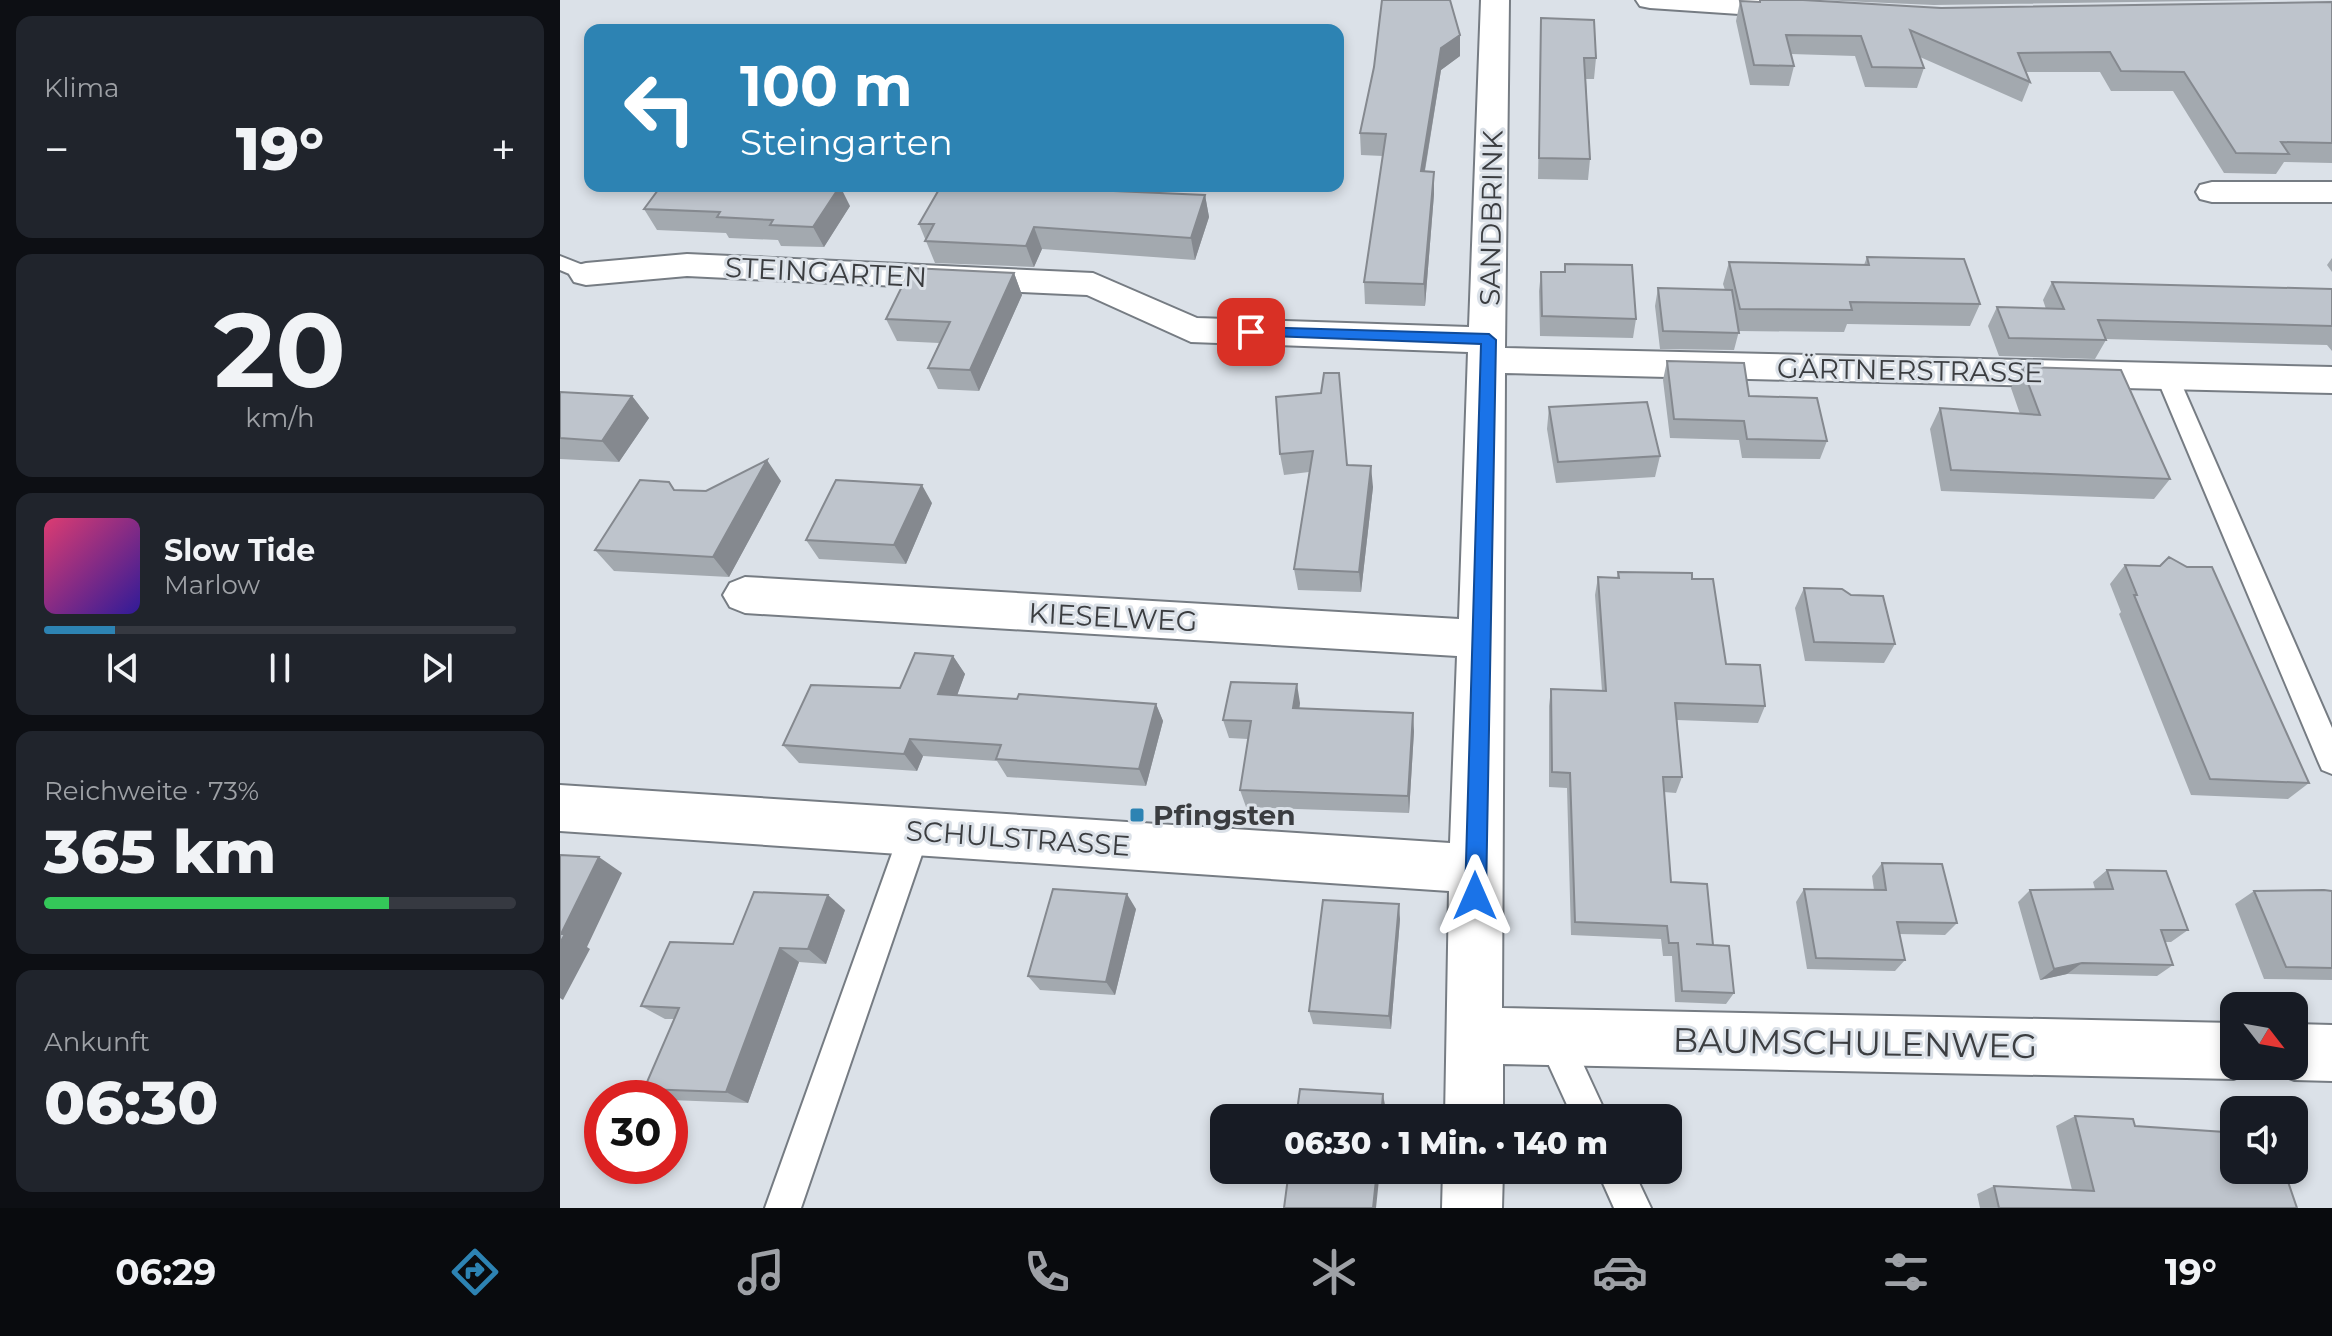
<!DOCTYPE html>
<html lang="de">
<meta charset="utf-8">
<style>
:root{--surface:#171b24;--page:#20242c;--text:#f1f3f6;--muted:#9ea1a6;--line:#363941;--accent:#2d83b3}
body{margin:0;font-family:Montserrat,sans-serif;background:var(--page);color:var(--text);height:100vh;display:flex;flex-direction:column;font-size:30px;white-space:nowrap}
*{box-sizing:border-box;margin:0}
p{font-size:26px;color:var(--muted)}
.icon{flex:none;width:44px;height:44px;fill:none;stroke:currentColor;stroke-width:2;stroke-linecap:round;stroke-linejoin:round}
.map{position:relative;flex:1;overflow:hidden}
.drawer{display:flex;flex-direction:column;gap:16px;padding:16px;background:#0d0f14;width:560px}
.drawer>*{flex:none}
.banner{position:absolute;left:24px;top:24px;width:760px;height:168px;border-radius:16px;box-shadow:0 4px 12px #0003;background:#2d83b3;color:#fff;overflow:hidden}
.needle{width:52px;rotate:121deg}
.fabs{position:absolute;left:1660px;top:992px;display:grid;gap:16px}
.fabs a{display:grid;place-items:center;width:88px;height:88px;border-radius:16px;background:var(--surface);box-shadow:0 4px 12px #0003;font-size:40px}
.speed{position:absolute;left:24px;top:1080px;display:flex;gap:16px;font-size:40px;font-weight:700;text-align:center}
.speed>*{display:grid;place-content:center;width:104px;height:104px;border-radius:50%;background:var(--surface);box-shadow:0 4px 12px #0003;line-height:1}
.speed .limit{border:12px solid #d22;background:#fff;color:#111}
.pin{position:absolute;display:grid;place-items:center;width:68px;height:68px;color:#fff;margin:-34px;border-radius:16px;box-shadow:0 4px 12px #0006}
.me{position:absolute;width:88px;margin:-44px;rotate:0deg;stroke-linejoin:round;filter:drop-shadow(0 0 6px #0008)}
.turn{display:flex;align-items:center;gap:28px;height:168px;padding:0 24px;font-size:36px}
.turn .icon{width:104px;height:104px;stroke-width:2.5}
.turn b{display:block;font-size:56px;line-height:68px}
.big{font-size:60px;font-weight:800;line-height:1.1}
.drawer .widget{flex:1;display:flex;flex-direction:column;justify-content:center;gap:12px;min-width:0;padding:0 28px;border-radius:16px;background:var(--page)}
.drawer .dial{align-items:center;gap:0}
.dial b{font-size:104px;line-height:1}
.song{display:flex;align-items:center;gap:24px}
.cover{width:96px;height:96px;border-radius:12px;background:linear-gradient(135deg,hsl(340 70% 55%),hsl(250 70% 35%))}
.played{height:8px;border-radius:4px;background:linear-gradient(90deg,var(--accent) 15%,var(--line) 15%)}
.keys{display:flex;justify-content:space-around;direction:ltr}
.heat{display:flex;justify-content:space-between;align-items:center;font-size:44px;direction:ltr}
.charge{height:12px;border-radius:6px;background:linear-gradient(90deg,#34c759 73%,var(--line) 0)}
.trip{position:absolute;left:650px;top:1104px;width:472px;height:80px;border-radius:16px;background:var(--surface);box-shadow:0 4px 12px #0003;font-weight:800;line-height:80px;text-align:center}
.menu{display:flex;height:128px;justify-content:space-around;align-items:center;background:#090b0e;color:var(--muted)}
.menu .icon{width:56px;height:56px}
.menu .selected{color:var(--accent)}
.menu b{font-size:36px;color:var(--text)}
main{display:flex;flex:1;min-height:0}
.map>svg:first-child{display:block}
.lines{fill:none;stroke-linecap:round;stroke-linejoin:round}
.service-casing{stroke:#767c83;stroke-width:4}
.minor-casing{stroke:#767c83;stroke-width:4}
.service{fill:#fff;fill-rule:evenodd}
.minor{fill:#fff;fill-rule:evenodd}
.wall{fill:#a3a9af}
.shaded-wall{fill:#85898f}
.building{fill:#bec4cc;stroke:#85898f;stroke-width:2}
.route{fill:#1a73e8;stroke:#114b97;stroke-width:2}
.poi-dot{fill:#2d83b3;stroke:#dbe1e8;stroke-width:3}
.labels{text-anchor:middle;stroke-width:6;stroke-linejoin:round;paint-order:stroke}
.street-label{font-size:28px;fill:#3b3d40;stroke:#dbe1e8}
.poi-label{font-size:28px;font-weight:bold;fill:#3b3d40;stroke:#dbe1e8;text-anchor:start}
.near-street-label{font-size:34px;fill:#3b3d40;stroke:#dbe1e8}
</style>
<main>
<section class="drawer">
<div class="widget"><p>Klima</p>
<div class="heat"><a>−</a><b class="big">19°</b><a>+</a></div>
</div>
<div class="widget dial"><b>20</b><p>km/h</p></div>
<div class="widget">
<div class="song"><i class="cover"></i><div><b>Slow Tide</b><p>Marlow</p></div></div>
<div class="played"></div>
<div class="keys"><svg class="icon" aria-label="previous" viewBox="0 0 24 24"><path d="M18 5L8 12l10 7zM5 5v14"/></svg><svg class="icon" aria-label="pause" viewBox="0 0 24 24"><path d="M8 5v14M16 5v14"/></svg><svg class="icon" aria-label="next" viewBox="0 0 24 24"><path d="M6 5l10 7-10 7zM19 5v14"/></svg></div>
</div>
<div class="widget"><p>Reichweite · 73%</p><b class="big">365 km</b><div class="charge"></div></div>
<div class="widget"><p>Ankunft</p><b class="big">06:30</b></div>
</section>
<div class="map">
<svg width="1772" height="1208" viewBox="0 0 1772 1208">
<rect width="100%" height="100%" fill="#dbe1e8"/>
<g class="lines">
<!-- service casing -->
<g class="service-casing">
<path id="service" d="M 0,256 L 33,269 L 36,274 L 26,281 L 0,270 Z
M 1607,368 L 1615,371 L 1618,376 L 1772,728 L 1772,774 L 1762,770 L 1758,761 L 1596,376 L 1599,371 Z
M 355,817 L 366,821 L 370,831 L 241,1208 L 205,1208 L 340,831 L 344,821 Z
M 993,1020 L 1005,1025 L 1048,1118 L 1013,1118 L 976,1037 L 981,1025 Z
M 1037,1170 L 1073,1170 L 1091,1208 L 1054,1208 Z"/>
</g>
<!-- minor casing -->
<g class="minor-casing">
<path id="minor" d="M 921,0 L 949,0 L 945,348 L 1772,367 L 1772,393 L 945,373 L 942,1008 L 1674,1023 L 1674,1066 L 1696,1066 L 1694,1071 L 1674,1079 L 943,1064 L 943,1118 L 885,1118 L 889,891 L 0,831 L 0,785 L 890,843 L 897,656 L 185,613 L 170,607 L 163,595 L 170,583 L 185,577 L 899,619 L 908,352 L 631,342 L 527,295 L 127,276 L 26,285 L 14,282 L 9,274 L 14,266 L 26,263 L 127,254 L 533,273 L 637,318 L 909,327 Z
M 1076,0 L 1213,0 L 1249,4 L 1253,10 L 1249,16 L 1239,18 L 1090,8 L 1080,6 Z
M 1652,182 L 1772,182 L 1772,202 L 1652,202 L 1640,199 L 1636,192 L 1640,185 Z
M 1734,1024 L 1772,1025 L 1772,1081 L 1734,1080 L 1714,1072 L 1712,1066 L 1734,1066 Z
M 883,1170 L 943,1170 L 942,1208 L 882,1208 Z"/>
</g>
<!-- service -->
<use href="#service" class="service"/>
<!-- minor -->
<use href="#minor" class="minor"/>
</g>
<!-- wall -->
<path class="wall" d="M 1199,0 L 1243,0 L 1381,8 L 1772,2 L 1772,163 L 1724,162 L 1716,174 L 1664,173 L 1613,91 L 1551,91 L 1540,72 L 1466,72 L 1470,82 L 1462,102 L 1360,57 L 1364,68 L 1357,88 L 1305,87 L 1295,56 L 1231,54 L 1234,66 L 1229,86 L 1190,85 L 1176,21 L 1180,1 L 1199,2 Z
M 1260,0 L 1706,0 L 1374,5 Z
M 981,18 L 1036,58 L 1034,79 L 1026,79 L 1030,159 L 1028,180 L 978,179 Z
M 900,35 L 900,56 L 881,70 L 865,171 L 874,194 L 865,306 L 805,304 L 804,282 L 823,156 L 801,155 L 800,133 Z
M 645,195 L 649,217 L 635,260 L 482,249 L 474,267 L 375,263 L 359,224 Z
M 290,206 L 264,247 L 221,246 L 218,240 L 169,238 L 166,233 L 97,230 L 84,209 Z
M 1307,257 L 1420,304 L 1410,326 L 1287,324 L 1284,332 L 1179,331 L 1174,350 L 1100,349 L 1095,306 L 1098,288 L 1165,290 L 1163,284 L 1169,262 L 1304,265 Z
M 1772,258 L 1772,272 L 1767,265 Z
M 1005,264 L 1076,319 L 1073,338 L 980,336 L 979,291 L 981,272 L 1004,272 Z
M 454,273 L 462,295 L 419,391 L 378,389 L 368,368 L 379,343 L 337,341 L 326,319 Z
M 1492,282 L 1772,289 L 1772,351 L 1767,345 L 1546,339 L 1546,340 L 1535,359 L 1439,356 L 1428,326 L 1437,307 L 1486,309 L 1483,300 Z
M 1107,361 L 1189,396 L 1267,441 L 1260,459 L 1182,458 L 1179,440 L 1110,438 L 1103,380 Z
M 1462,367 L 1610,479 L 1594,499 L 1381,491 L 1370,429 L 1380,408 L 1460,414 L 1451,388 Z
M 0,392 L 72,396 L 89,418 L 59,462 L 0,459 Z
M 716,397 L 813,487 L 801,592 L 738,590 L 734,569 L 749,472 L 724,475 L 720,454 Z
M 989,407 L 1100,456 L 1095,477 L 996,483 L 987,429 Z
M 221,481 L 169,577 L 54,571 L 35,550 L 109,482 L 115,490 L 146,491 Z
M 372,503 L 346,564 L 259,559 L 246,540 Z
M 1565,565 L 1749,783 L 1728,799 L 1631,795 L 1559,614 L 1561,612 L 1550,584 Z
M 1058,572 L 1132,579 L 1166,664 L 1205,706 L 1198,723 L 1117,720 L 1122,777 L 1116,793 L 1104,792 L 1111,882 L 1152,945 L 1174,993 L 1166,1004 L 1115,1002 L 1112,956 L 1103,956 L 1101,939 L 1011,935 L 1007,788 L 989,787 L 989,706 L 991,689 L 1042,691 L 1035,595 L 1038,577 L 1057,578 Z
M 1244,588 L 1335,644 L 1324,663 L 1245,661 L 1235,608 Z
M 393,656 L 405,674 L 397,695 L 457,699 L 596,704 L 603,721 L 586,786 L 447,777 L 437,761 L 363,756 L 357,771 L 239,763 L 223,745 L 340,688 Z
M 740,703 L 739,708 L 854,731 L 849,813 L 686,807 L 680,790 L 688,739 L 669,738 L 663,720 Z
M 1322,863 L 1397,923 L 1385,935 L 1339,934 L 1345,960 L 1335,971 L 1247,969 L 1236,902 L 1244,889 L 1314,890 L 1312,876 Z
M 1547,870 L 1628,930 L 1611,942 L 1605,942 L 1613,965 L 1597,976 L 1507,974 L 1480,980 L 1458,902 L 1470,890 L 1535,889 L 1533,882 Z
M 1694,891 L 1772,891 L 1772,980 L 1704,979 L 1675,904 Z
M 576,909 L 555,995 L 480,990 L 468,976 Z
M 285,910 L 266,964 L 239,962 L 188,1103 L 110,1100 L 110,1098 L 105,1098 L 84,1089 L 114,1019 L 105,1019 L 81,1006 L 173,944 Z
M 840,919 L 831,1029 L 753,1024 L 749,1011 Z
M 1515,1116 L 1575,1126 L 1674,1159 L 1737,1208 L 1420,1208 L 1417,1194 L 1434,1186 L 1512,1190 L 1496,1126 Z"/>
<!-- shaded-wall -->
<path class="shaded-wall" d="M 900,35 L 900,56 L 881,70 L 861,193 L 861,171 L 881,48 Z
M 874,172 L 874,194 L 865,306 L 864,284 Z
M 280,186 L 290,206 L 264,247 L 253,227 Z
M 645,195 L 649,217 L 635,260 L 631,238 Z
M 474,227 L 482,249 L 474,267 L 466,246 Z
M 454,273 L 462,295 L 419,391 L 410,370 Z
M 72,396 L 89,418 L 59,462 L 42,441 Z
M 207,460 L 221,481 L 169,577 L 153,557 Z
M 811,466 L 813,487 L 801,592 L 799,572 Z
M 362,485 L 372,503 L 346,564 L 334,545 Z
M 393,656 L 405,674 L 391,712 L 378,694 Z
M 737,684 L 740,703 L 737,726 L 733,708 Z
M 596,704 L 603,721 L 586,786 L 579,769 Z
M 853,713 L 854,731 L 849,813 L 848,796 Z
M 350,739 L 363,756 L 357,771 L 344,754 Z
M 39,857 L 62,873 L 27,947 L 30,949 L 3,1000 L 0,998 L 0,943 L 1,934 Z
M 567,894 L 576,909 L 555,995 L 546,982 Z
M 268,895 L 285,910 L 266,964 L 248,949 Z
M 839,904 L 840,919 L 831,1029 L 829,1016 Z
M 220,948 L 239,962 L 188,1103 L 166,1092 Z
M 1522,963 L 1507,974 L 1480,980 L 1494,969 Z
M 823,1094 L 825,1105 L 824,1118 L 821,1118 Z
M 817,1170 L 820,1170 L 816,1208 L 813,1208 Z"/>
<!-- building -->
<path class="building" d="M 822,0 L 890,0 L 900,35 L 881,48 L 861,171 L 874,172 L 864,284 L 804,282 L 826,134 L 800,133 L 814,67 Z
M 1200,0 L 1243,0 L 1381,8 L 1772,2 L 1772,143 L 1721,142 L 1729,154 L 1676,153 L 1624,72 L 1561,71 L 1550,52 L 1458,53 L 1470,82 L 1350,30 L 1364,68 L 1312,67 L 1301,36 L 1226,35 L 1234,66 L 1194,65 L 1180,1 L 1200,2 Z
M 981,18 L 1034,20 L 1036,58 L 1024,58 L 1030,159 L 979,158 Z
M 101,186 L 280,186 L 253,227 L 210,225 L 213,220 L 157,217 L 160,212 L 84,209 Z
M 381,186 L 438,186 L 645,195 L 631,238 L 474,227 L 466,246 L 365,241 L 374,224 L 359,224 Z
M 1307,257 L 1404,259 L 1420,304 L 1290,302 L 1292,310 L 1180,309 L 1169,262 L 1309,265 Z
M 1005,264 L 1072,265 L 1076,319 L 982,316 L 981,272 L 1005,272 Z
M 351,268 L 454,273 L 410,370 L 368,368 L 390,322 L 326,319 Z
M 1492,282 L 1772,289 L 1772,326 L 1538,320 L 1546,340 L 1449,338 L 1437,307 L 1504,309 Z
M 1098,288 L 1172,290 L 1179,333 L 1103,331 Z
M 1107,361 L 1184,363 L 1189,396 L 1257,398 L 1267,441 L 1187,439 L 1184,421 L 1114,419 Z
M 1462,367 L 1561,370 L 1610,479 L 1391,470 L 1380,408 L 1480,415 Z
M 764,373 L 779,373 L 787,465 L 811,466 L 799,572 L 734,569 L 753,451 L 720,454 L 716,397 L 761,393 Z
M 0,392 L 72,396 L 42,441 L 0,438 Z
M 1087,402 L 1100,456 L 998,462 L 989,407 Z
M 207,460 L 153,557 L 35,550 L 80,480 L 109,482 L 114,490 L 146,491 Z
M 276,480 L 362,485 L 334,545 L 246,540 Z
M 1609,557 L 1627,567 L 1652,567 L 1749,783 L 1650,779 L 1574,595 L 1577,595 L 1565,565 L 1600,566 Z
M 1058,572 L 1132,573 L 1132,579 L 1153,579 L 1166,664 L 1200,665 L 1205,706 L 1115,703 L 1122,777 L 1103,777 L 1111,882 L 1147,884 L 1153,945 L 1136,944 L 1169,946 L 1174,993 L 1122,991 L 1118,943 L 1109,943 L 1107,926 L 1015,922 L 1010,773 L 992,772 L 991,689 L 1046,691 L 1038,577 L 1059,578 Z
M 1244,588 L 1282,589 L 1291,595 L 1323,596 L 1335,644 L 1254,642 Z
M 355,653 L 393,656 L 378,694 L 457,699 L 459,694 L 596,704 L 579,769 L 436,759 L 441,745 L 350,739 L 344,754 L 223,745 L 251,685 L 340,688 Z
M 671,682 L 737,684 L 733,708 L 853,713 L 848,796 L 680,790 L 691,721 L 663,720 Z
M 0,855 L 39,857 L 1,934 L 5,934 L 0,943 Z
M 1322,863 L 1382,864 L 1397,923 L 1337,922 L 1345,960 L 1256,958 L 1244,889 L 1326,890 Z
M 1547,870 L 1606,871 L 1628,930 L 1601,930 L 1613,965 L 1522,963 L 1494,969 L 1470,890 L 1553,889 Z
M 493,889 L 567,894 L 546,982 L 468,976 Z
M 1764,890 L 1772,891 L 1772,968 L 1726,967 L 1694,891 Z
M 194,892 L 268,895 L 248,949 L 220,948 L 166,1092 L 84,1089 L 119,1008 L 81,1006 L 110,942 L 173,944 Z
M 763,900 L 839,904 L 829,1016 L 749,1011 Z
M 740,1089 L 823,1094 L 821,1118 L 736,1118 Z
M 1515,1116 L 1573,1119 L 1575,1126 L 1665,1132 L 1674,1159 L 1674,1170 L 1724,1170 L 1737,1208 L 1439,1208 L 1434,1186 L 1534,1191 Z
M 729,1170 L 817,1170 L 813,1208 L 724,1208 Z"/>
<!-- route -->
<path class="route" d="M 691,327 L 929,334 L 936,340 L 926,896 L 923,904 L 915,907 L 908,904 L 905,896 L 921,344 L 685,335 L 685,328 Z"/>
<!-- markers -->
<rect class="poi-dot" x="569" y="807" width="16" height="16" rx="4"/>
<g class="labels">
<!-- street labels -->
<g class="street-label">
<text transform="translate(931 218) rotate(-89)" y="10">SANDBRINK</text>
<text transform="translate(266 272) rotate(3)" y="10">STEINGARTEN</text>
<text transform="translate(1350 370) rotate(1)" y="10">GÄRTNERSTRASSE</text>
<text transform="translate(553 617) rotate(3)" y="10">KIESELWEG</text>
<text transform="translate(458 838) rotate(4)" y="10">SCHULSTRASSE</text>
</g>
<!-- poi labels -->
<g class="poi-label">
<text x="593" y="825">Pfingsten</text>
</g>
<!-- near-street labels -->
<g class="near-street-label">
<text transform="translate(1295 1043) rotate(1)" y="12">BAUMSCHULENWEG</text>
</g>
</g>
</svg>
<div class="fabs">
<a><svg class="needle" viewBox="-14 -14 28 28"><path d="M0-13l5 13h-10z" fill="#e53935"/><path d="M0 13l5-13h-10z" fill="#9ea1a6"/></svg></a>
<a><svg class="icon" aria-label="sound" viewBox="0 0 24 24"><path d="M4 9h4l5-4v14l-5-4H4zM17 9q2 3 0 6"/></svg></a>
</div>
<div class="speed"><div class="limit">30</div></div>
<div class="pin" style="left:691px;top:332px;background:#d93025"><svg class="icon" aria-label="arrive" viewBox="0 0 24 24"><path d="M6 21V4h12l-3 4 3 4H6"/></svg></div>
<svg class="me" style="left:915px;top:896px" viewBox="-20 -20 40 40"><path d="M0-17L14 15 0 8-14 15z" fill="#1a73e8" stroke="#fff" stroke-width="4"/></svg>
<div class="trip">06:30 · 1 Min. · 140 m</div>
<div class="banner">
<div class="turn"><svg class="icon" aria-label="left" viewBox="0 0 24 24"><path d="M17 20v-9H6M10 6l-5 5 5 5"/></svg><div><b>100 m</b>Steingarten</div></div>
</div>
</div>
</main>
<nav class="menu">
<b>06:29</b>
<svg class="icon selected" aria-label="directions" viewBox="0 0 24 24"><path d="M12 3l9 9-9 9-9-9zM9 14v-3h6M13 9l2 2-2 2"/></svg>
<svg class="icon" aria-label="music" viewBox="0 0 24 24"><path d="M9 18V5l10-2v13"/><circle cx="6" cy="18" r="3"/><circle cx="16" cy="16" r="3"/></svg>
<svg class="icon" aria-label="phone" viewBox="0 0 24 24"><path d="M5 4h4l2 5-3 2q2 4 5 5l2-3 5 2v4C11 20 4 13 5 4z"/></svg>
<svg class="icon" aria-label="climate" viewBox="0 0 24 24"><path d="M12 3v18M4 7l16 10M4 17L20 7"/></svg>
<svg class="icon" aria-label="car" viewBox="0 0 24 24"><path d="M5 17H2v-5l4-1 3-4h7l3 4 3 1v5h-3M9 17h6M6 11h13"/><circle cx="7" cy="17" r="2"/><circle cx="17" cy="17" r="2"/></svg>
<svg class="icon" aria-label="filters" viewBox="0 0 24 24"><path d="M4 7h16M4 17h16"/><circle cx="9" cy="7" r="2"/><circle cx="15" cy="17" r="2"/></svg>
<b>19°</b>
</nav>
